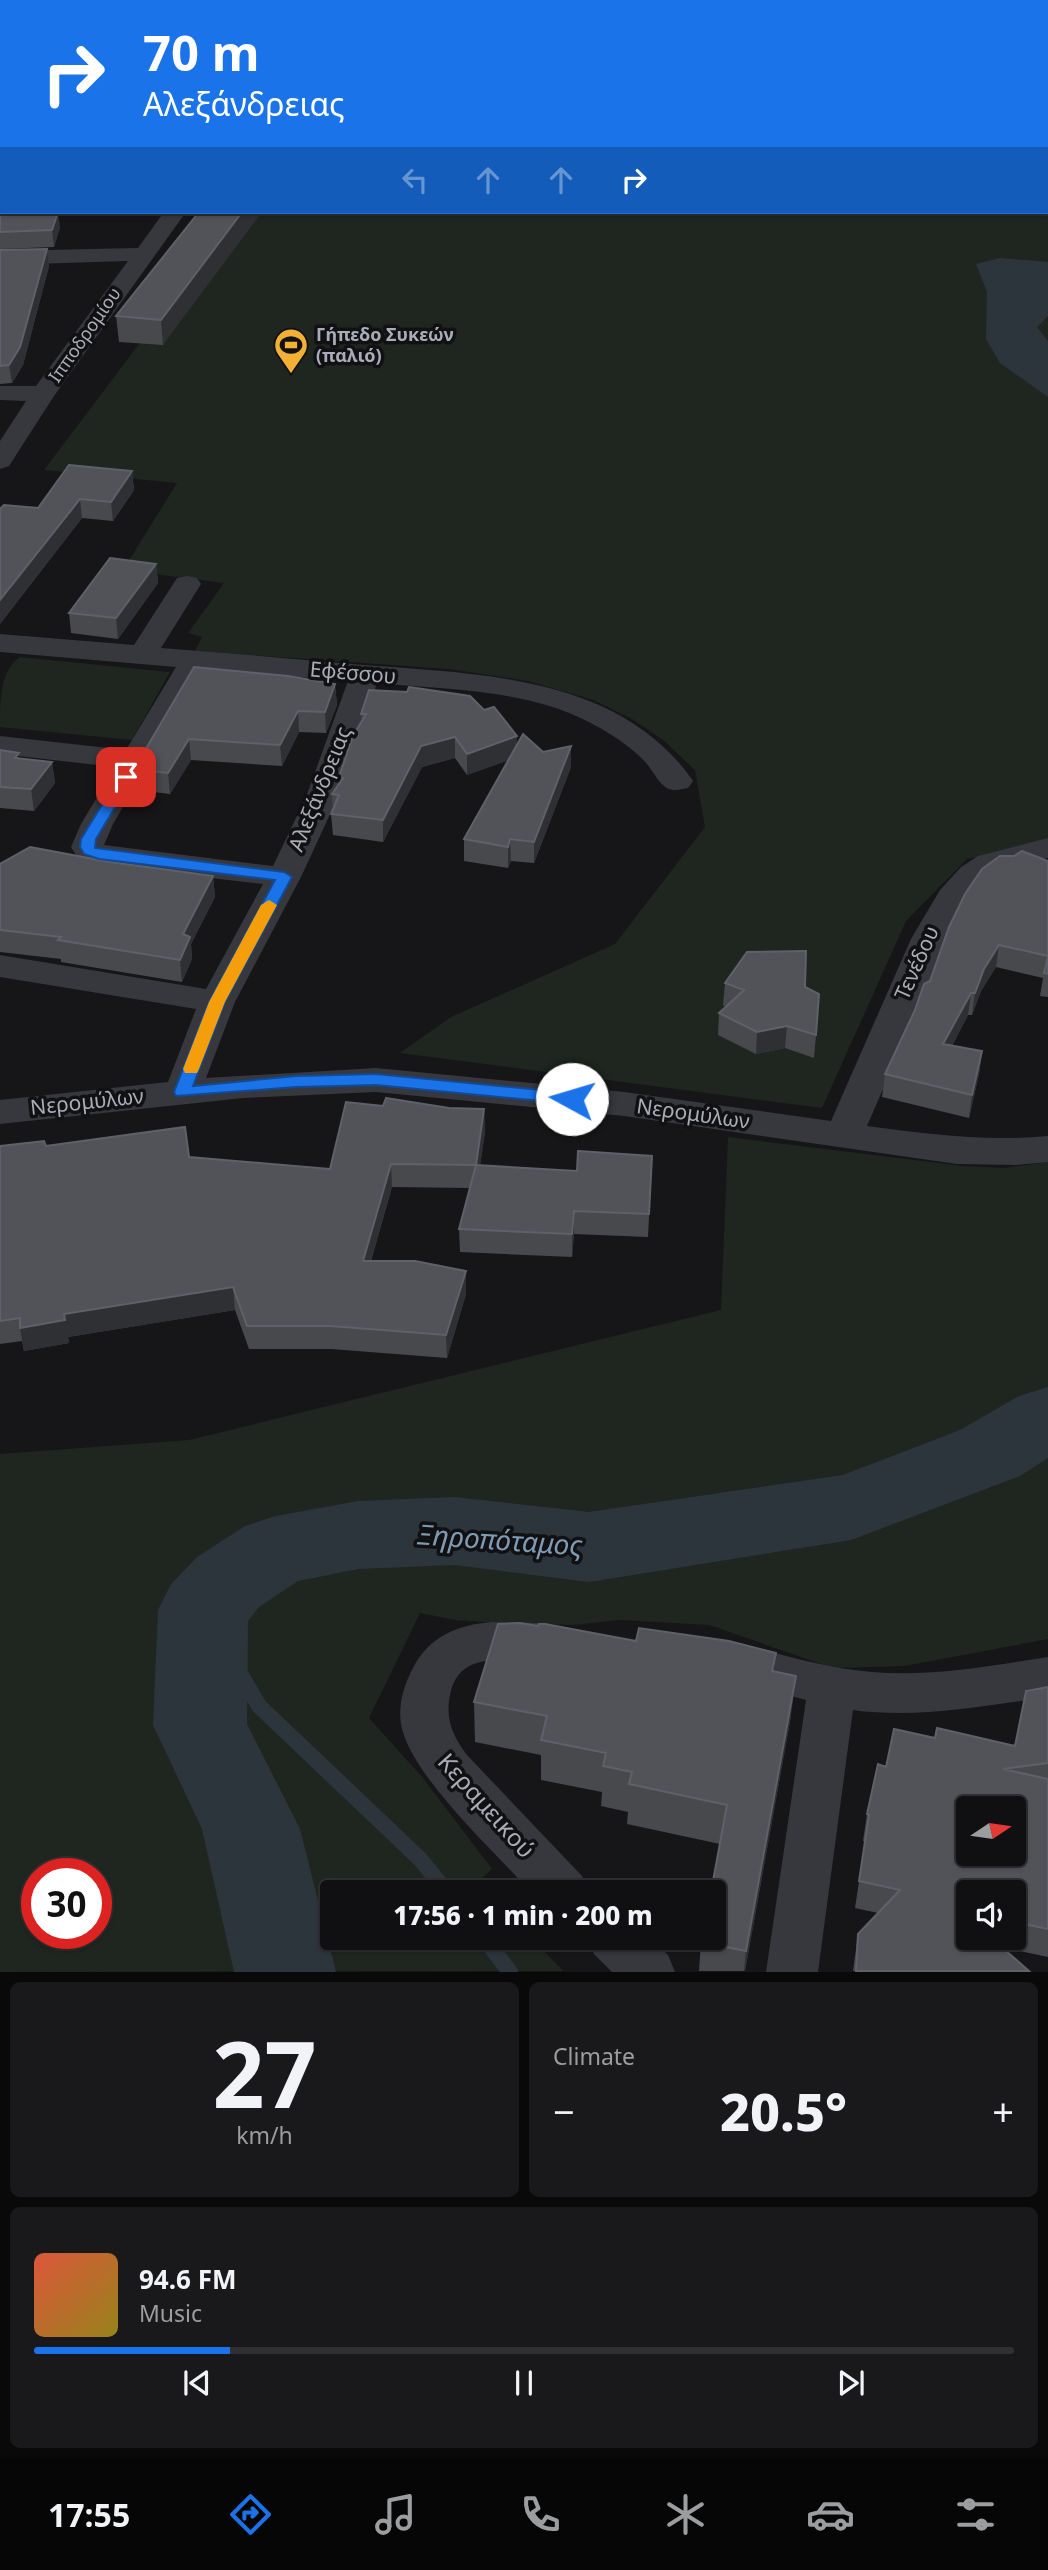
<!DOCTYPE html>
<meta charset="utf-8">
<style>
:root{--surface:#101012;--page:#19191b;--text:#f1f3f6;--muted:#9c9d9f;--line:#303032;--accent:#1a73e8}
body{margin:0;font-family:"Noto Sans",sans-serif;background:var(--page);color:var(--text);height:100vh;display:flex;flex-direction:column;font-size:26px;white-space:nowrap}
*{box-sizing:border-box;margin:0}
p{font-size:23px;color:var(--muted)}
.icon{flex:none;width:38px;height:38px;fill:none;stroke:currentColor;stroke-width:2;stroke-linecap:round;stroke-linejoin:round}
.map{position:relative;height:1972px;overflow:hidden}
.panel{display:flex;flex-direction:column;gap:10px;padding:10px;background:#09090a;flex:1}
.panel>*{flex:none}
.guide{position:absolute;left:0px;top:0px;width:1048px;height:214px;box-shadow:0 2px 5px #0004,0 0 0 2px var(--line);background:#1a73e8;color:#fff;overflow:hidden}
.needle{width:46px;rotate:77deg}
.buttons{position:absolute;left:956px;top:1796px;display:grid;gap:14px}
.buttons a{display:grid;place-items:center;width:70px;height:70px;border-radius:7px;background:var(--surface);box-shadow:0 2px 5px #0004,0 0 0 2px var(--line);font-size:35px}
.speed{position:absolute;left:21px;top:1858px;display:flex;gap:14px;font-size:35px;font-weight:700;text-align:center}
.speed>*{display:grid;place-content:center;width:91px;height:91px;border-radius:50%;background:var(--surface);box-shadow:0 2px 5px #0004,0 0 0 2px var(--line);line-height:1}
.speed .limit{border:10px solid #d22;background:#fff;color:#111}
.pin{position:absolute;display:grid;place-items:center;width:60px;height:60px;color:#fff;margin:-30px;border-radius:14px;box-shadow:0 4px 10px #0006}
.me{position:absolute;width:77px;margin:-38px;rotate:276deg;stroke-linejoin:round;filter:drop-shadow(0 0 5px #0008)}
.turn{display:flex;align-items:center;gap:24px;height:147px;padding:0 28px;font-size:32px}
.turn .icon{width:91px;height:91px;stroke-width:2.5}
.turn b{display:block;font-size:49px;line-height:60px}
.lanes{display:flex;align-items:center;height:66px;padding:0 28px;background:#0003;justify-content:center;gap:35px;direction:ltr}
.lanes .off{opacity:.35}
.big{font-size:52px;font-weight:800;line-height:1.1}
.panel .card{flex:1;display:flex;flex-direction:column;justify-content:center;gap:10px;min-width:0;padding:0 24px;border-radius:10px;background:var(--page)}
.panel .dial{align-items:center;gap:0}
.dial b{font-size:91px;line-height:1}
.song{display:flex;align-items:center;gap:21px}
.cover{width:84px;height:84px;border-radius:10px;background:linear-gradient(135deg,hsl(10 70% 55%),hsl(50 70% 35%))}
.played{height:7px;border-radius:4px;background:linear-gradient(90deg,var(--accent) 20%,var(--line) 20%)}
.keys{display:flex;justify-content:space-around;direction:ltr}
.heat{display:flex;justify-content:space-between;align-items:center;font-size:38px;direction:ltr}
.panel .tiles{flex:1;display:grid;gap:10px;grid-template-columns:1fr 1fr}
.card:last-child{grid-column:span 2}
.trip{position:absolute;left:320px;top:1880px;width:406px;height:70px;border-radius:7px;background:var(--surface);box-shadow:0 2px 5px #0004,0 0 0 2px var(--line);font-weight:800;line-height:70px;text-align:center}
.tab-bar{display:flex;height:112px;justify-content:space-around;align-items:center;background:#060607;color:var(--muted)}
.tab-bar .icon{width:49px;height:49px}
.tab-bar .on{color:var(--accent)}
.tab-bar b{font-size:32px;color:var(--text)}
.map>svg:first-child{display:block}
.green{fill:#1e261f;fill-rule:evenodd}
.water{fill:#2c353c}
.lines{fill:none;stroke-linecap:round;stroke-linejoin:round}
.stream{stroke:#2c353c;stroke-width:16}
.river{fill:#2c353c;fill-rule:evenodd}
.street{fill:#37383d;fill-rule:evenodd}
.highway{fill:#63666e;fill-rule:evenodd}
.wall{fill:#47494d;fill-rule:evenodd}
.shaded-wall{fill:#2f3033}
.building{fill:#525359;stroke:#5f6168;stroke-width:2;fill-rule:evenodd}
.route{fill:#1a73e8;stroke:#114b97;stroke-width:2}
.slow{fill:#f59e0b}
.labels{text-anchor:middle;stroke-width:7;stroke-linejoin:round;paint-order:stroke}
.far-street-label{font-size:18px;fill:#a8adb8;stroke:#111113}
.far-poi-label{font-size:18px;font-weight:bold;fill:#a8adb8;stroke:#111113;text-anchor:start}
.street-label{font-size:21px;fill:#a8adb8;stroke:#111113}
.near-street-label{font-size:24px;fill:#a8adb8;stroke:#111113}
.near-water-label{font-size:28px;font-style:italic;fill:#7f9bb3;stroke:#111113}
</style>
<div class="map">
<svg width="1048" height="1972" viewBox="0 0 1048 1972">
<rect width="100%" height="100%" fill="#161618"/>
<!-- green -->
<path class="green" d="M 1048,86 L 1048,841 L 967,859 L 906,921 L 822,1108 L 400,1053 L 451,1017 L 615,944 L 705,827 L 695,770 L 663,740 L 632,719 L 593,700 L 528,681 L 449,669 L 195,651 L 202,637 L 188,633 L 224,583 L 123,570 L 177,483 L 44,470 L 139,344 L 220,212 L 1046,212 Z
M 19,658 L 19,657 L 170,672 L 132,740 L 0,727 C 0,703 0,670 19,658 Z
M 728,1137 L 963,1166 L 1004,1168 L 1048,1162 L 1048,1639 L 904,1666 L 833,1668 L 709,1625 L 619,1620 L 573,1625 L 499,1623 L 455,1620 L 420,1613 L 369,1718 L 423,1778 L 492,1869 L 466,1892 L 332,1892 L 332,1937 L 531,1937 L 563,1971 L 0,1972 L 0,1454 L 189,1440 L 721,1310 ZM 37,1874 L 96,1874 L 96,1934 L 37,1934 Z"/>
<!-- water -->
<path class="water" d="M 1000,258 L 1048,262 L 1048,316 L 1037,327 L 1048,341 L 1048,397 L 1000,363 L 986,339 L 987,292 L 976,264 Z"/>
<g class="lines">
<!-- stream -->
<path class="stream" d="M 203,1610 L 259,1706 L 420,1859 L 447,1892
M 483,1937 L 510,1972"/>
<!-- river -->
<path class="river" d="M 1048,1387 L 1048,1458 L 1020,1476 L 851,1540 L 589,1582 L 455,1565 L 358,1569 L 298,1581 L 259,1607 L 248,1621 L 247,1724 L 300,1829 L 336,1972 L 234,1972 L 202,1829 L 153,1725 L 158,1610 L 171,1584 L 197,1557 L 245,1526 L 276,1516 L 358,1501 L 455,1497 L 589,1512 L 843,1475 L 960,1430 L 1019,1396 Z"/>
<!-- street -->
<path class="street" d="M 755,0 L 773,0 L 774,2 L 756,2 Z
M 1046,46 L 1048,46 L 1048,59 L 1046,58 Z
M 0,188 L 2,188 L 2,200 L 0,200 Z
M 164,212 L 186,212 L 54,396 L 9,466 L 0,469 L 0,441 L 26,401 L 0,400 L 0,386 L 36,386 L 128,261 L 0,265 L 0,251 L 138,248 Z
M 187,576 L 197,578 L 201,584 L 161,648 C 229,653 296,659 363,665 C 479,674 620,675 693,781 L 688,788 C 681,789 674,792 667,788 C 659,784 653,771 647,764 C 634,749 617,738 600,728 C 535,689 450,690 377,683 L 338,797 L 301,877 L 235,1002 L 206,1078 L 376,1068 L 624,1092 L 831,1121 L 911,939 L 940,890 L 961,867 L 978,856 L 1048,838 L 1048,858 C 1009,865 982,876 960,911 L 867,1126 C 928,1134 986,1142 1048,1136 L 1048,1162 L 1016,1165 L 957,1164 L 624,1116 L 376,1092 L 243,1098 L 0,1124 L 0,1100 L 168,1082 L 196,1009 L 0,977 L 0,955 L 206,989 L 263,884 L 99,865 L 78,858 L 71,847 L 81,824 L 115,767 L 0,754 L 0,736 L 126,750 L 176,667 L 0,652 L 0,634 L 134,645 L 177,578 ZM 204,669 L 348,681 L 306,797 L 273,866 L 104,845 L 113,824 Z
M 492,1622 L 540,1623 L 556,1629 L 563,1642 L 556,1655 C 520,1668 460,1642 450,1695 C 445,1720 453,1736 467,1755 L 582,1876 L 589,1892 L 531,1892 C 496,1853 409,1774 401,1724 C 398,1704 404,1685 413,1668 C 429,1636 458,1625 492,1622 Z
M 751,1647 C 791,1657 831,1669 872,1672 C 931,1677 990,1666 1048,1657 L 1048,1697 C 983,1706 918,1719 853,1710 L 818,1972 L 766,1972 L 806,1700 L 734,1680 L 728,1666 L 734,1652 Z
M 586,1937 L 649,1937 L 668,1955 L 675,1972 L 612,1972 L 594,1954 Z"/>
<!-- highway -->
<path class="highway" d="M 485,0 L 510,0 L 483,2 Z
M 553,0 L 578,0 L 551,2 Z
M 0,81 L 2,81 L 2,93 L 0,93 Z"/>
</g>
<!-- wall -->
<path class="wall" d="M 0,0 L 119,0 L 116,2 L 2,2 L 2,42 L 0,42 Z
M 168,0 L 215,0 L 211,2 L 175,2 Z
M 791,0 L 1048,0 L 1048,43 L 1046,44 L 1046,2 L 789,2 Z
M 0,118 L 2,118 L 2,173 L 0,173 Z
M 199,212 L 163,345 L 119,342 L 116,316 Z
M 0,213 L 60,227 L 54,247 L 0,249 Z
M 47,249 L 49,266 L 23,365 L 12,383 L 0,384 L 0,250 Z
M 132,471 L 134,490 L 113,521 L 82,518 L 0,624 L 0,509 L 38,508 Z
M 156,564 L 158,583 L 118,639 L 71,633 L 69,613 Z
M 194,667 L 335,684 L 337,705 L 326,733 L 299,732 L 282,766 L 191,760 L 170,794 L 136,790 L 134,769 Z
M 484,710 L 517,736 L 517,745 L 543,752 L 571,746 L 571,767 L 534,863 L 511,861 L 508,868 L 464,861 L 464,839 L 509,760 L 467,775 L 455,758 L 422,767 L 383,842 L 333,835 L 331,814 L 333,809 L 332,794 L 339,783 L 339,777 L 362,722 L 361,714 Z
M 0,750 L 20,758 L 52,762 L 55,783 L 34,811 L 0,808 Z
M 1048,861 L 1048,997 L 1040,996 L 1043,978 L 996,967 L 981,991 L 972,1015 L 968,1015 L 952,1046 L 982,1051 L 979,1074 L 969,1118 L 882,1097 L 885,1074 L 930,981 Z
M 110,862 L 213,876 L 215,897 L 191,944 L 192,959 L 182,982 L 61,962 L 61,959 L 0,952 L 0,864 Z
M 725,983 L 805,987 L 816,1035 L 814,1058 L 785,1048 L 756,1054 L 718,1035 L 719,1013 L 726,1007 L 723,1005 Z
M 383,1106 L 484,1109 L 485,1132 L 480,1165 L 577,1171 L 652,1156 L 648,1237 L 574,1234 L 572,1257 L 460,1252 L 459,1229 L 470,1188 L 392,1187 L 371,1261 L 466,1294 L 447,1358 L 331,1349 L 249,1349 L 235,1310 L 68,1337 L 69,1343 L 24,1351 L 22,1341 L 0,1344 L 0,1146 L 46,1146 L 330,1169 Z
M 774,1672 L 791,1716 L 745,1971 L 699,1971 L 701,1942 L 720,1844 L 627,1824 L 628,1812 L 601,1806 L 602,1792 L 541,1780 L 541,1755 L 475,1742 L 474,1702 Z
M 1048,1687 L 1048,1957 L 1001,1947 L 1029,1971 L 853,1971 L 858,1934 L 878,1913 L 855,1908 L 865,1842 L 863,1841 L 867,1814 L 886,1767 L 935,1738 L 1015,1746 ZM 968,1892 L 1013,1892 L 1013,1937 L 968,1937 Z"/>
<!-- shaded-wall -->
<path class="shaded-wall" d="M 102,0 L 119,0 L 116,2 L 99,2 Z
M 197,0 L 215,0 L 211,2 L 197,2 Z
M 1048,32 L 1048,43 L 1046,44 L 1046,33 Z
M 58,212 L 60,227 L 54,247 L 52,230 Z
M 242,212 L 262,212 L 163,345 L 161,320 Z
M 47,249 L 49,266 L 23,365 L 12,383 L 9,365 Z
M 132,471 L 134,490 L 113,521 L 111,502 Z
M 80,499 L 82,518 L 0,624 L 0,600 Z
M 156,564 L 158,583 L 118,639 L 116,618 Z
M 335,684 L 337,705 L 326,733 L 325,712 Z
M 298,711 L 299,732 L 282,766 L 280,745 Z
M 517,736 L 517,757 L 467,775 L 467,754 Z
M 455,737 L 455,758 L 422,767 L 383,842 L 383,820 L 421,746 Z
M 189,739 L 191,760 L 170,794 L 168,773 Z
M 571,746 L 571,767 L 534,863 L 534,842 Z
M 52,762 L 55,783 L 34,811 L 31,789 Z
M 510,839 L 511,861 L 508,868 L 508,847 Z
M 213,876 L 215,897 L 191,944 L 192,959 L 182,982 L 180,960 L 183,934 Z
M 999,945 L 996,967 L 981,991 L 972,1015 L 975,993 L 984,969 Z
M 971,993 L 968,1015 L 941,1067 L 943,1044 Z
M 787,1026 L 785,1048 L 756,1054 L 757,1032 Z
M 982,1051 L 979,1074 L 969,1118 L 972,1095 Z
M 484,1109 L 485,1132 L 477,1188 L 476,1165 Z
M 391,1164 L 392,1187 L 364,1284 L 363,1261 Z
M 574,1211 L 574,1234 L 572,1257 L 572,1234 Z
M 466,1271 L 466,1294 L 447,1358 L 446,1335 Z
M 233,1287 L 235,1310 L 68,1337 L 69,1343 L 24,1351 L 20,1328 L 64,1314 Z
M 796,1676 L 791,1716 L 745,1971 L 744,1971 L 746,1951 Z"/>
<!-- building -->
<path class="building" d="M 0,0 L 102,0 L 99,2 L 2,2 L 2,31 L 0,31 Z
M 791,0 L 899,0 L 898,2 L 789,2 Z
M 985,0 L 1048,0 L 1048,32 L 1046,33 L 1046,2 L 994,2 L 995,1 Z
M 0,118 L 2,118 L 2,157 L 0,157 Z
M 24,212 L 58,212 L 52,230 L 0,232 L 0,213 Z
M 199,212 L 242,212 L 161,320 L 116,316 Z
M 47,249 L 20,347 L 9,365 L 0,366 L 0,250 Z
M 69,465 L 132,471 L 111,502 L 80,499 L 0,600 L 0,509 L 4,505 L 38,508 Z
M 110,558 L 156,564 L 116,618 L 69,613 Z
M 194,667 L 288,676 L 335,684 L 325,712 L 298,711 L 280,745 L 189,739 L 168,773 L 134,769 Z
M 409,687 L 470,696 L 484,710 L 494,707 L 517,736 L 467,754 L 455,737 L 421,746 L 383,820 L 331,814 L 339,795 L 332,794 L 343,778 L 339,777 L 353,736 L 366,714 L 361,714 L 369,690 L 407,692 Z
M 523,734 L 543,752 L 571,746 L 534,842 L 510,839 L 508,847 L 464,839 Z
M 0,750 L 19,753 L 15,758 L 52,762 L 31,789 L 0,787 Z
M 30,847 L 110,862 L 213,876 L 183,934 L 190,937 L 180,960 L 58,940 L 61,937 L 0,930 L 0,864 Z
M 1022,851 L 1048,861 L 1048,956 L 999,945 L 984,969 L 975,993 L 971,993 L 943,1044 L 982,1051 L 972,1095 L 885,1074 L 915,1010 L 924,984 L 930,981 L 949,927 L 965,894 L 982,869 L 1000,856 L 1014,856 Z
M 806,951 L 805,987 L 819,994 L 816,1035 L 787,1026 L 757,1032 L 719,1013 L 744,990 L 725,983 L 747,952 Z
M 1048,957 L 1048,974 L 1044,973 Z
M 386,1098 L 449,1108 L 484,1109 L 476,1165 L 391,1164 L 363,1261 L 415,1261 L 466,1271 L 446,1335 L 330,1326 L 247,1326 L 233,1287 L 64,1314 L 65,1320 L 20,1328 L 20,1318 L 0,1321 L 0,1146 L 44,1141 L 46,1146 L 185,1127 L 189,1157 L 330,1169 L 346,1102 L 383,1106 Z
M 578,1151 L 652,1156 L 649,1214 L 574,1211 L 572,1234 L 459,1229 L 476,1165 L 577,1171 Z
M 520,1623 L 538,1626 L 539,1624 L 545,1624 L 636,1641 L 639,1628 L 729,1641 L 776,1653 L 772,1671 L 796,1676 L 746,1951 L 701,1942 L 702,1937 L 714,1937 L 714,1892 L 711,1892 L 727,1805 L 629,1784 L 632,1772 L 603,1766 L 606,1753 L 541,1740 L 547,1716 L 474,1702 L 498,1624 Z
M 1048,1687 L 1048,1763 L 1003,1769 L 1048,1779 L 1048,1929 L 1013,1922 L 1013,1892 L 968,1892 L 968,1912 L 959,1910 L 968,1918 L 968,1937 L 990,1937 L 1029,1971 L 856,1971 L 858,1934 L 900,1890 L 859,1881 L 869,1815 L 867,1814 L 878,1764 L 886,1767 L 894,1729 L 935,1738 L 937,1728 L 1015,1746 L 1026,1691 ZM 968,1808 L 1013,1808 L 1013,1853 L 968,1853 Z"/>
<!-- route -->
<path class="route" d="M 126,773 L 133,777 L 96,839 L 95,848 L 284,872 L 292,877 L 225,1002 L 193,1086 L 296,1076 L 376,1074 L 572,1093 L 578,1095 L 580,1099 L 578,1103 L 572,1104 L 376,1085 L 296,1087 L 176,1096 L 174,1092 L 209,1002 L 275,880 L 99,859 L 84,854 L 80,847 L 81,839 L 119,777 Z"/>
<!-- slow -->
<path class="slow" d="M 269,900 L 277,905 L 225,1002 L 199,1069 L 197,1073 L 185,1073 L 183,1069 L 209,1002 L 261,905 Z"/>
<!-- icons -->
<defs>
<g id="stadium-pin" transform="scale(1.75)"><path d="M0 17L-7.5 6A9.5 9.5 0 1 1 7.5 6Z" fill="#f2b134" stroke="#111113"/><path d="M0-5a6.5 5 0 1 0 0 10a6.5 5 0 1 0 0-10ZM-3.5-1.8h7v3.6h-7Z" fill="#111"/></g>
</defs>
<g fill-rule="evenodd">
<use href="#stadium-pin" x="291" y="345"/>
</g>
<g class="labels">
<!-- far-street labels -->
<g class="far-street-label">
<text transform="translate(85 335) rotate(-55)" y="6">Ιπποδρομίου</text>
</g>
<!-- far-poi labels -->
<g class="far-poi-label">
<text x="316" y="341">Γήπεδο Συκεών<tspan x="316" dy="21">(παλιό)</tspan></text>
</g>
<!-- street labels -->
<g class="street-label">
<text transform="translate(353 673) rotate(5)" y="7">Εφέσσου</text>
<text transform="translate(320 789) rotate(-68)" y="7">Αλεξάνδρειας</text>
<text transform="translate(917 963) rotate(-66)" y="7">Τενέδου</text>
<text transform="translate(87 1102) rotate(-6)" y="7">Νερομύλων</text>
<text transform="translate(693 1114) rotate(8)" y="7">Νερομύλων</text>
</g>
<!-- near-street labels -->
<g class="near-street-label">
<text transform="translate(486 1806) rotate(48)" y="8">Κεραμεικού</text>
</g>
<!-- near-water labels -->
<g class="near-water-label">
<text transform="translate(500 1540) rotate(4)" y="10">Ξηροπόταμος</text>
</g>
</g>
</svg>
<div class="buttons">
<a><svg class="needle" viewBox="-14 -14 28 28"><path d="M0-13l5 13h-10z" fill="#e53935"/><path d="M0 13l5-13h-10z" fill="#9c9d9f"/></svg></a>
<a><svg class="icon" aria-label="sound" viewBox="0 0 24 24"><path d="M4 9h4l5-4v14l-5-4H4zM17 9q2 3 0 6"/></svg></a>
</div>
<div class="speed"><div class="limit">30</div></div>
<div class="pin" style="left:126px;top:777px;background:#d93025"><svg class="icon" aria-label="arrive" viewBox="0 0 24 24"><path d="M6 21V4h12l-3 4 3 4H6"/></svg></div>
<svg class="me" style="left:572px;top:1099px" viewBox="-20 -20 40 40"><circle r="19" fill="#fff"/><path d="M0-13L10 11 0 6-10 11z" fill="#1a73e8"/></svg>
<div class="trip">17:56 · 1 min · 200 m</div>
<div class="guide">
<div class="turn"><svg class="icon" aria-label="right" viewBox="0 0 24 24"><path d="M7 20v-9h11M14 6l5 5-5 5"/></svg><div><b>70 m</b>Αλεξάνδρειας</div></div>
<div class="lanes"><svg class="icon off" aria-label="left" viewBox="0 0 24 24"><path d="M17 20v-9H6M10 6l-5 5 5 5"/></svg><svg class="icon off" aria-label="ahead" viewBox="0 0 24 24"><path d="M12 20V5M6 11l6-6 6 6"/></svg><svg class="icon off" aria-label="ahead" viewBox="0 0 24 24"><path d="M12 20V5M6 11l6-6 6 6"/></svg><svg class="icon" aria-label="right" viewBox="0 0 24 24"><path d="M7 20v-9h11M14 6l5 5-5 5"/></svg></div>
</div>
</div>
<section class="panel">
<div class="tiles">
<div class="card dial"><b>27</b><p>km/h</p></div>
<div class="card"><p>Climate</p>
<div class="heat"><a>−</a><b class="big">20.5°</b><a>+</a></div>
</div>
<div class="card">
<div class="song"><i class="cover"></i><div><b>94.6 FM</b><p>Music</p></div></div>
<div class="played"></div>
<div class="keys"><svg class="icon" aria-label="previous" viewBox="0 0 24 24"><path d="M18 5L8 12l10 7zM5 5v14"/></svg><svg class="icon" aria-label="pause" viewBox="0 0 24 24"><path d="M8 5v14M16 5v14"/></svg><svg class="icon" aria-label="next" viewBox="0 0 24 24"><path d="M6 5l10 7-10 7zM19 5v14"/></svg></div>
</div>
</div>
</section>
<nav class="tab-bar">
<b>17:55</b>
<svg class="icon on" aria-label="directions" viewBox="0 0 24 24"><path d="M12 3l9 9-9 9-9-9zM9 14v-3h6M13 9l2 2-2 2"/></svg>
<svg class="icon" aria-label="music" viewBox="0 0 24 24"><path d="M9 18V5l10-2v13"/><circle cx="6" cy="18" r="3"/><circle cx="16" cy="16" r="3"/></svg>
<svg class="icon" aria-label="phone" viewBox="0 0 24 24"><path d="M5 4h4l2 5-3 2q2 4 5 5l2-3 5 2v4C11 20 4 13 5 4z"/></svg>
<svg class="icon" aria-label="climate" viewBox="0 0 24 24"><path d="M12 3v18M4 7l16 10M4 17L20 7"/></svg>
<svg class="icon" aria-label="car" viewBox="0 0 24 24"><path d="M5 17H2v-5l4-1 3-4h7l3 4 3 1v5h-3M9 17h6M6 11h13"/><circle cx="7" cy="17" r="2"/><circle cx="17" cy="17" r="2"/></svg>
<svg class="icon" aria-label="filters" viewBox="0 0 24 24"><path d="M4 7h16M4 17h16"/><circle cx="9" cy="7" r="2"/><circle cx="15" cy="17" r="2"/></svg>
</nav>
